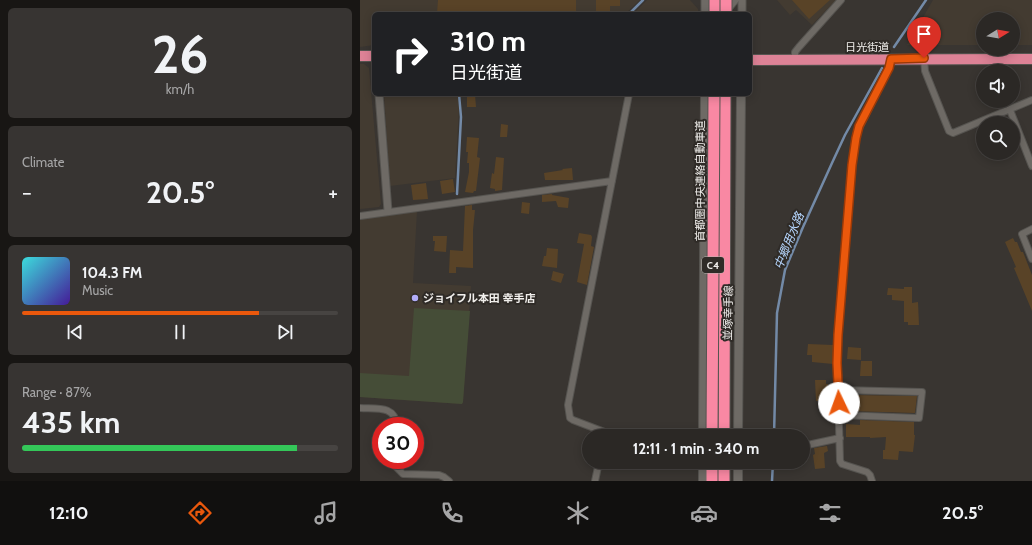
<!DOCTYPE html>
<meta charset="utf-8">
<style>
:root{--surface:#2b2825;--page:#373432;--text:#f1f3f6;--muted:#a6a6a7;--line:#474442;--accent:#ea580c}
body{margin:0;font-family:Cabin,"Noto Sans JP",sans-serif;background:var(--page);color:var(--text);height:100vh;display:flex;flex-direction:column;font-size:15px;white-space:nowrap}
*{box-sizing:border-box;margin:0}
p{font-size:13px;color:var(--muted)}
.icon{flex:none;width:22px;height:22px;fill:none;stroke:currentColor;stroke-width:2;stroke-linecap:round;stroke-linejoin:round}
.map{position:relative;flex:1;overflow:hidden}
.details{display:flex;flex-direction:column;gap:8px;padding:8px;background:#181614;width:360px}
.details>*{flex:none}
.hud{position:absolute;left:12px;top:12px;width:380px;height:84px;border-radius:6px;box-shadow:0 2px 10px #0003,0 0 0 1px var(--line);background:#202124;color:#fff;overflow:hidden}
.needle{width:26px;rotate:79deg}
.buttons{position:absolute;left:616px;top:12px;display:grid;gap:8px}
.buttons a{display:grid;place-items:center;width:44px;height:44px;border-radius:50%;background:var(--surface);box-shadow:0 2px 10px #0003,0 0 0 1px var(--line);font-size:20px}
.speed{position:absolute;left:12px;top:417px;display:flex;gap:8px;font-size:20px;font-weight:700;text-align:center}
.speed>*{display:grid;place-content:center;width:52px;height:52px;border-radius:50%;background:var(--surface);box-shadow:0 2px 10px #0003,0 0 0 1px var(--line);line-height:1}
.speed .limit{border:6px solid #d22;background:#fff;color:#111}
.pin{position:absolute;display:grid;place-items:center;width:34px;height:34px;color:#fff;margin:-41px -17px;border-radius:50% 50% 50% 0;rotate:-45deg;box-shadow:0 0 4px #0007}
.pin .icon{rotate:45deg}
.me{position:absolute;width:44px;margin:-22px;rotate:357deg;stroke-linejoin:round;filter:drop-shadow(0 0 3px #0008)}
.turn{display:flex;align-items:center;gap:14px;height:84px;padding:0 12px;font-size:18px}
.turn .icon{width:52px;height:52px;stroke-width:2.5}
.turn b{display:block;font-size:28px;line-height:34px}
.big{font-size:30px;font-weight:800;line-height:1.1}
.details .tile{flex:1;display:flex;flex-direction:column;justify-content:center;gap:6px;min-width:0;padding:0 14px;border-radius:6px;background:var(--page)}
.details .dial{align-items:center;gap:0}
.dial b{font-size:52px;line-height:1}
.song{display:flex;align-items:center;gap:12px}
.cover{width:48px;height:48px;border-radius:6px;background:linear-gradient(135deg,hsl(180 70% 55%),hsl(260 70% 35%))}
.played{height:4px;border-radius:2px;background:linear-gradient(90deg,var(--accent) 75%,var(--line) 75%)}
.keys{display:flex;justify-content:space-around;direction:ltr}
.heat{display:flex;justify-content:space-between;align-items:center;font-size:22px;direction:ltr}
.charge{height:6px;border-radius:3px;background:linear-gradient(90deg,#34c759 87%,var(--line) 0)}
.trip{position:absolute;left:222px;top:429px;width:228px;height:40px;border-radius:20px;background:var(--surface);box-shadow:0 2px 10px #0003,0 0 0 1px var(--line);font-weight:800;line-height:40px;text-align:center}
.tab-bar{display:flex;height:64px;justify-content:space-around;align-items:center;background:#11100f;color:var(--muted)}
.tab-bar .icon{width:28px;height:28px}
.tab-bar .on{color:var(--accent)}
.tab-bar b{font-size:18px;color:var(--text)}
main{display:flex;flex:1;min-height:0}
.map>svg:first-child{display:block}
.built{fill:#433b31}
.green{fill:#454d37}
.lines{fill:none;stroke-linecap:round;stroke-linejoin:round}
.stream{stroke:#738aa7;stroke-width:2.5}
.building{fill:#594327}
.minor-casing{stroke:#565450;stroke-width:8}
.tertiary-casing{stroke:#565450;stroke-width:9}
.secondary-casing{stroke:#565450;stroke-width:10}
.trunk-casing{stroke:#565450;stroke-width:12}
.motorway-casing{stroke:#565450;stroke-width:13}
.minor{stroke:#6e6a65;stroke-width:6}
.tertiary{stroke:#6e6a65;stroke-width:7}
.secondary{stroke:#6e6a65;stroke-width:8}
.trunk{stroke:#dd8296;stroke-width:10}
.motorway{stroke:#f988a3;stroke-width:11}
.motorway-bridge-casing{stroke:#565450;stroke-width:13;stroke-linecap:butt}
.motorway-bridge{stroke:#f988a3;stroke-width:11}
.route-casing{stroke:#983908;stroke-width:10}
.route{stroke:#ea580c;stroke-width:7}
.poi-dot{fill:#b2adf9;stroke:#2f2b27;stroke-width:1.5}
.labels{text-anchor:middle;stroke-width:4;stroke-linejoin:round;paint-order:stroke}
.shield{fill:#2f2b27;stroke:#b7b4b1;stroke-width:1}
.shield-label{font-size:10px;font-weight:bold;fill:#f1efec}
.street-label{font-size:11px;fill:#f1efec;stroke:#2f2b27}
.poi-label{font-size:11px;font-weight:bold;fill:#f1efec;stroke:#2f2b27;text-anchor:start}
.water-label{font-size:12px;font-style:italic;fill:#b6d6fe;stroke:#2f2b27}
</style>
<main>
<section class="details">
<div class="tile dial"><b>26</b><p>km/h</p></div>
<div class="tile"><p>Climate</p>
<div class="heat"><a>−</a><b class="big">20.5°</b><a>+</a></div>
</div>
<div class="tile">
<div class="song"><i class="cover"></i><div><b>104.3 FM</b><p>Music</p></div></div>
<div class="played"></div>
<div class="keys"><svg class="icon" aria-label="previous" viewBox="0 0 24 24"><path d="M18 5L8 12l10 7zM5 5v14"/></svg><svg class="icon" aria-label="pause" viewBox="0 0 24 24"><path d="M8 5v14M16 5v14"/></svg><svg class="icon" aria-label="next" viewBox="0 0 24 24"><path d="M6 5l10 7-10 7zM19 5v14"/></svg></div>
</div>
<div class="tile"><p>Range · 87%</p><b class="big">435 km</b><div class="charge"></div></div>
</section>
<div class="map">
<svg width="672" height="481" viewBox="0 0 672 481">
<rect width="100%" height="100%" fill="#393531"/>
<!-- built -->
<path class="built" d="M 0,0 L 280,0 L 265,14 L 14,14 L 14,45 L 0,47 Z
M 287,0 L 330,0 L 338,9 L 338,14 L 273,14 Z
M 417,0 L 476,0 L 452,25 L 436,10 L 430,15 Z
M 573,0 L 672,0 L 672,45 L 653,45 L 653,19 L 623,19 L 623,45 L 547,45 Z
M 0,64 L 4,64 L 9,68 L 21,204 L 19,207 L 0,209 Z
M 24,94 L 98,94 L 99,109 L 95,178 L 30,186 Z
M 57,211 L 53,283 L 111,286 L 103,402 L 102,404 L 0,397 L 0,219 Z"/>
<!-- green -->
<path class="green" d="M 54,308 L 110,311 L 103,402 L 102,404 L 0,397 L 0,373 L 49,376 Z"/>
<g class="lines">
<!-- stream -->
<path class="stream" d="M 269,14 L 283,0
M 534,47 L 566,0
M 97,194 L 101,117 L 99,94
M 414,436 L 417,313 L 425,270 L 443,227 L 472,163 L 485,135 L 522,68
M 412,481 L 413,462"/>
</g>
<!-- building -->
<path class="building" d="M 78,0 L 216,0 L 216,14 L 77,14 Z
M 236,0 L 260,0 L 260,6 L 250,6 L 250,13 L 236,13 Z
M 432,0 L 470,0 L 449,19 Z
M 107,94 L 115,94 L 116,107 L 107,107 Z
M 141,124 L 148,125 L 147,137 L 140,137 Z
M 107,137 L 119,138 L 117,157 L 120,158 L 116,191 L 114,191 L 113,193 L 105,192 L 109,172 L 109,163 L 107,163 L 108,152 L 106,152 Z
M 136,157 L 144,158 L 142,190 L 135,191 L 135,189 L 130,188 L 132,173 L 134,174 Z
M 212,168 L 213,180 L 185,180 L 184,173 L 203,170 L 202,169 Z
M 93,179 L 95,192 L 82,194 L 80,181 Z
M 66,183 L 68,199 L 53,200 L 51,185 Z
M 192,194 L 192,195 L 209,198 L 208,208 L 198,207 L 196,201 L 182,202 L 182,195 Z
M 162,202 L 170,203 L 169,214 L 161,213 Z
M 112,205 L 112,210 L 115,210 L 113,230 L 113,268 L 96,267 L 96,273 L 89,273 L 90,250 L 103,251 L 105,206 Z
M 219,233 L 231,235 L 232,237 L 231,246 L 234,247 L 227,285 L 217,282 L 224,244 L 217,243 Z
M 73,236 L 87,236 L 86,252 L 74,251 L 75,241 L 73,241 Z
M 653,238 L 655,242 L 657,242 L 661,252 L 663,252 L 672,275 L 672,311 L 654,268 L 656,267 L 645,242 Z
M 187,248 L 198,249 L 197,268 L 182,266 L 184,256 L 186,256 Z
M 193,271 L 204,274 L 201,283 L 191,280 Z
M 544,287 L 552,287 L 552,303 L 558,302 L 559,325 L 548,325 L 548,322 L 544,322 L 544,301 L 532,300 L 532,295 L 527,295 L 528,288 L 544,289 Z
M 448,344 L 473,345 L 473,364 L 452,362 L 452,355 L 447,355 Z
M 488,347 L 501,348 L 501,360 L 487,359 Z
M 501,361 L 512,361 L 512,376 L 500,376 Z
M 455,380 L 466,380 L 466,384 L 468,384 L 468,389 L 470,389 L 470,400 L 456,401 Z
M 487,395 L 557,396 L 555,413 L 490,411 L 488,409 Z
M 500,420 L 554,422 L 554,435 L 555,435 L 553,452 L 539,451 L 538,460 L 523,459 L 523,450 L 525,450 L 526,437 L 510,438 L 510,437 L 486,437 L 486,424 L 500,425 Z
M 467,446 L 468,451 L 464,453 L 465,468 L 455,469 L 453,455 L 455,454 L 454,448 Z
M 421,462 L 429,462 L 429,468 L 421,468 Z"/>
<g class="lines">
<!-- minor casing -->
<g class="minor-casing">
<path id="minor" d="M 564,58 L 565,71 L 589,131 L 593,133 L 672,100
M 435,59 L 435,52 L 439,47 L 481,0
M 650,110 L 672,166
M 0,216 L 252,181
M 672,229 L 662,234 L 672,259
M 479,390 L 562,392 L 559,418 L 480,415
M 0,408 C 17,409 35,405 37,426
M 255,436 L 213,420 L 210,418 L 208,405 L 269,94
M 443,446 L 480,438
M 35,460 L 37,468 L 43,474 L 79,475 L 84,477 L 89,481
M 235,481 L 239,462
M 512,481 L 510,475 L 507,472 L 482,464 L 480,461 C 479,419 477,376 478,335 L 492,165 L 497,132 L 529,68 L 531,59"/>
</g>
<!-- tertiary casing -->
<g class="tertiary-casing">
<path id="tertiary" d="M 345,0 L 345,14
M 366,11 L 375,0
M 382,14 L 382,0
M 19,94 L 28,211"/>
</g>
<!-- secondary casing -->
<g class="secondary-casing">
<path id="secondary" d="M 343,436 L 345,94
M 378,436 L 381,94
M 343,481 L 343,462
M 378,481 L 378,462"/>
</g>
<!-- trunk casing -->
<g class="trunk-casing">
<path id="trunk" d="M 0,56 L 14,56
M 390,60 L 672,59"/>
</g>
<!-- motorway casing -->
<g class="motorway-casing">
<path id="motorway" d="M 355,14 L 355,0
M 364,436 L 365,94
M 364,462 L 364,481
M 352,481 L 352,462"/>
</g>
<!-- minor -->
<use href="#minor" class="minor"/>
<!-- tertiary -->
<use href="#tertiary" class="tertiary"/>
<!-- secondary -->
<use href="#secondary" class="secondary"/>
<!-- trunk -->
<use href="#trunk" class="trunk"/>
<!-- motorway -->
<use href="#motorway" class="motorway"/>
<!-- motorway-bridge casing -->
<g class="motorway-bridge-casing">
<path id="motorway-bridge" d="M 366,14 L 366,0
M 352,436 L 354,94"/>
</g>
<!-- motorway-bridge -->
<use href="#motorway-bridge" class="motorway-bridge"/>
</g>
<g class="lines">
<!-- route casing -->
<g class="route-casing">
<path id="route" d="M 479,403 L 477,363 L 478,335 L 492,165 L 496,138 L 499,126 L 529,68 L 531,59 L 564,58"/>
</g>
<!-- route -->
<use href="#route" class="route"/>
</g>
<!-- markers -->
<circle class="poi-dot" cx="55" cy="298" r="4"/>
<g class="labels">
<!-- shield labels -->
<rect class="shield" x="342" y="257" width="22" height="16" rx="3"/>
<g class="shield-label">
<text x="353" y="269">C4</text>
</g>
<!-- street labels -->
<g class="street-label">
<text x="507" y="51">日光街道</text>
<text transform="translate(340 181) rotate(-90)" y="4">首都圏中央連絡自動車道</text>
<text transform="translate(368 313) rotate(-89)" y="4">並塚幸手線</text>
</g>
<!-- poi labels -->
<g class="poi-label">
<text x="63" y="302">ジョイフル本田 幸手店</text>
</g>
<!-- water labels -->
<g class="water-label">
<text transform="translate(429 241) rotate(-68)" y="4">中郷用水路</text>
</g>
</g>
</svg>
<div class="buttons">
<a><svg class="needle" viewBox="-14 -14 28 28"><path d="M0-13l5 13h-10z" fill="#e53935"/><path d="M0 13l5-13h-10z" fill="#a6a6a7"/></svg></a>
<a><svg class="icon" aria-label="sound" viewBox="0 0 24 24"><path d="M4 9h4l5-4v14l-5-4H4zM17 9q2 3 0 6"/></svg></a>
<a><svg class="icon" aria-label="search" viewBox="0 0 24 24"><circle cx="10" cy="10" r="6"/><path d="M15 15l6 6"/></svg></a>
</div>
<div class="speed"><div class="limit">30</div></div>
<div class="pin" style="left:564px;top:58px;background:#d93025"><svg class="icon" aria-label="arrive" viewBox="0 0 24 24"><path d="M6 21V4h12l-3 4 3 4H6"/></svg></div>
<svg class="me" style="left:479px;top:403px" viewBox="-20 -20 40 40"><circle r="19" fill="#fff"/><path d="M0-13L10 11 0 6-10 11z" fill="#ea580c"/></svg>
<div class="trip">12:11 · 1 min · 340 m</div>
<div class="hud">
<div class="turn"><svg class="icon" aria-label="right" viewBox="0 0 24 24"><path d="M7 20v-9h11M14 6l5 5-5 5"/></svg><div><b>310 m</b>日光街道</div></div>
</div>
</div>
</main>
<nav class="tab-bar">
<b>12:10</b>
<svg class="icon on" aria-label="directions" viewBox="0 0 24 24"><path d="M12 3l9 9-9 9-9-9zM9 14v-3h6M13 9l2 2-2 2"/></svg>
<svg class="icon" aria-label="music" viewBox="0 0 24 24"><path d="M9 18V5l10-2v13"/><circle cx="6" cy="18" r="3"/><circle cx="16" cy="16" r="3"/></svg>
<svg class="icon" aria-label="phone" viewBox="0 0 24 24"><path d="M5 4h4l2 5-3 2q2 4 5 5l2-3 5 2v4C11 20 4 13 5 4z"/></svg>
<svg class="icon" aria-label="climate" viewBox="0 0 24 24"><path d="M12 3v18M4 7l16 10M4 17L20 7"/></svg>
<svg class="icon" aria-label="car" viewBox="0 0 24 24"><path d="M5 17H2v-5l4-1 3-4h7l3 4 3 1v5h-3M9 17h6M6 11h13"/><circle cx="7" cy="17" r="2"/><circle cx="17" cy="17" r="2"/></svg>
<svg class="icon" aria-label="filters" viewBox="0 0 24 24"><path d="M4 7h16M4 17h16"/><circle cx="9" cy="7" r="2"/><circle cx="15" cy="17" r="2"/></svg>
<b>20.5°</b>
</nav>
